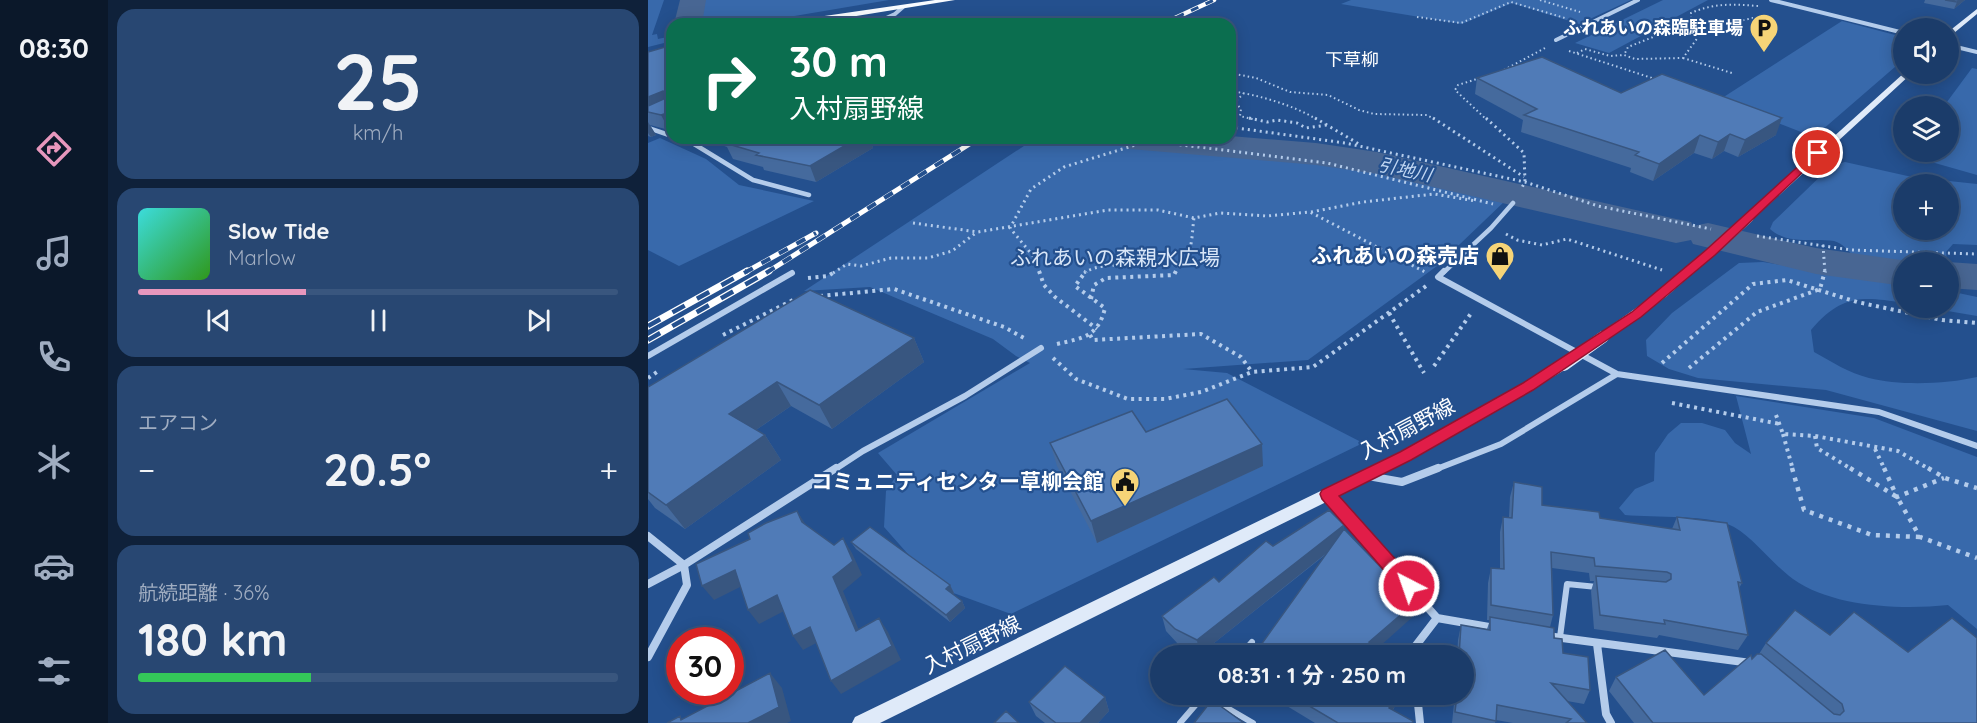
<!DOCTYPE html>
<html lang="ja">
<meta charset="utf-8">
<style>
:root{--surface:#1b3c6a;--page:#284772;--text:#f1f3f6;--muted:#a0adc1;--line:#39567e;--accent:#e797bd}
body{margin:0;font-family:Quicksand,"Noto Sans JP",sans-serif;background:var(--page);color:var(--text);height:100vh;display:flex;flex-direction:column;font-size:22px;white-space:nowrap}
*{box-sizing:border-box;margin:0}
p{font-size:20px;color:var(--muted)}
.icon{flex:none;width:33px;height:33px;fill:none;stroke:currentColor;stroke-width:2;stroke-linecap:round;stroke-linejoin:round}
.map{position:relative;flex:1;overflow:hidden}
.panel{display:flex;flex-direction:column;gap:9px;padding:9px;background:#0f213a;width:540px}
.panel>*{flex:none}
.guide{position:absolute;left:18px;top:18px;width:570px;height:126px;border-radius:18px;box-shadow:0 3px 15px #0003,0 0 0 2px var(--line);background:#0b6e4f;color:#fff;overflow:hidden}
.fabs{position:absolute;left:1245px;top:18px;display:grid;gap:12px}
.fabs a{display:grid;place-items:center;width:66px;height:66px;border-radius:50%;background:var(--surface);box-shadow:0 3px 15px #0003,0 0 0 2px var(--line);font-size:30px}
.speed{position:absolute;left:18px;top:627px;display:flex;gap:12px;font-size:30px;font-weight:700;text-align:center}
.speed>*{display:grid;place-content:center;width:78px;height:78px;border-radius:50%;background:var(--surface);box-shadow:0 3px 15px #0003,0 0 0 2px var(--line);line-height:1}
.speed .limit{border:9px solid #d22;background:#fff;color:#111}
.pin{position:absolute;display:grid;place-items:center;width:51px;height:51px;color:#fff;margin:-26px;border:3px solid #fff;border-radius:50%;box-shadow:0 2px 6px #0007}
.me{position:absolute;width:66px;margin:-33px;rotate:319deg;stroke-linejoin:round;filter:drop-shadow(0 0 4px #0008)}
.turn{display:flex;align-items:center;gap:21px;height:126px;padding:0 24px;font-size:27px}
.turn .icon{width:78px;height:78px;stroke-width:2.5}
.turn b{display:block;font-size:42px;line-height:51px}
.big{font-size:45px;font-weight:700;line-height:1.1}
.panel .tile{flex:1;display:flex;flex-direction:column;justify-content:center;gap:9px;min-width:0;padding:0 21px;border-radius:18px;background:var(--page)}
.panel .dial{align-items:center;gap:0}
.dial b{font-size:78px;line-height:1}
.song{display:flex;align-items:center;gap:18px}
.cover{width:72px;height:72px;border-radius:9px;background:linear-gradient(135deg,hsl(180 70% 55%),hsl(110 70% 35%))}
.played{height:6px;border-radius:3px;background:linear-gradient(90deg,var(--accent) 35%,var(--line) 35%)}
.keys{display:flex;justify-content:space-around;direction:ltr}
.heat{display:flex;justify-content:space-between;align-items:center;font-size:33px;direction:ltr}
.charge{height:9px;border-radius:4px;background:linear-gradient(90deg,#34c759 36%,var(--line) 0)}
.trip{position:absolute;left:502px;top:645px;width:324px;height:60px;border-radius:30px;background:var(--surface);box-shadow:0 3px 15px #0003,0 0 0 2px var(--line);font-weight:700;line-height:60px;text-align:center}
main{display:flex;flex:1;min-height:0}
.dock{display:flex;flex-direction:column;width:108px;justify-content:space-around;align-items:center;background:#0b182a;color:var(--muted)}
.dock .icon{width:42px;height:42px}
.dock .selected{color:var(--accent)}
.dock b{font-size:27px;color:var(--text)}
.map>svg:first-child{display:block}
.green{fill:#3869ab;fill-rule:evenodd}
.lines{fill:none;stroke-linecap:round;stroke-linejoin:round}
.river{fill:#486693;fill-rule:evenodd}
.path-far3{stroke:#b4cceb;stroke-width:2;stroke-dasharray:1.5 3;stroke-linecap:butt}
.path-far2{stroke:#b4cceb;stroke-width:3;stroke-dasharray:2 4;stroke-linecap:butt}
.path-far1{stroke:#b4cceb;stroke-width:4;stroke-dasharray:3 4.5;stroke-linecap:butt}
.path{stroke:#b4cceb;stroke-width:4.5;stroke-dasharray:4 6;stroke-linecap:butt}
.lane{stroke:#b4cceb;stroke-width:6}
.street-far3{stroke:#b4cceb;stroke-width:4}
.street-far2{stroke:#b4cceb;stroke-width:4.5}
.street-far1{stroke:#b4cceb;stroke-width:6}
.street{stroke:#b4cceb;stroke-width:8}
.secondary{fill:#dfeaf9;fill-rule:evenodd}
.primary{fill:#f8fbff;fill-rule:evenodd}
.rail-far2-casing{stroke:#fff;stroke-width:4.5}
.rail-far1-casing{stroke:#fff;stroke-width:5}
.rail-casing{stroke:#fff;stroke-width:7}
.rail-far2{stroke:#24508e;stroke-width:3;stroke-dasharray:8;stroke-linecap:butt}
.rail-far1{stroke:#24508e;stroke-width:4;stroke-dasharray:10;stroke-linecap:butt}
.rail{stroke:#24508e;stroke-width:4.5;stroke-dasharray:14;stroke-linecap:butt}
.secondary-bridge-far1{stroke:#dfeaf9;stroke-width:9}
.secondary-bridge{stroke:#dfeaf9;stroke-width:12}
.wall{fill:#456a9d}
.shaded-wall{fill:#385680}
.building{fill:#507bb7;stroke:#385680;stroke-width:1.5}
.route{fill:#e11d48;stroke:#92132f;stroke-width:1.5}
.labels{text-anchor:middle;stroke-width:4.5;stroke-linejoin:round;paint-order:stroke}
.far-poi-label{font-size:18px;font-weight:bold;fill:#fff;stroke:#24508e;text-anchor:end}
.far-neighbourhood-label{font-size:18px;fill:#fff;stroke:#24508e}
.far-water-label{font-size:18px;font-style:italic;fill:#c0d6f2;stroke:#24508e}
.poi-label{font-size:21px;font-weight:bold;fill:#fff;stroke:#24508e;text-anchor:end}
.park-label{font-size:21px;fill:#d8e6f8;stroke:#24508e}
.street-label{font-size:21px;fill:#fff;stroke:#24508e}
</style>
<main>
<nav class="dock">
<b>08:30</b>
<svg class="icon selected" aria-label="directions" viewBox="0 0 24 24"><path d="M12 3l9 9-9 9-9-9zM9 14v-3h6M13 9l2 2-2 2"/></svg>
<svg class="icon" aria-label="music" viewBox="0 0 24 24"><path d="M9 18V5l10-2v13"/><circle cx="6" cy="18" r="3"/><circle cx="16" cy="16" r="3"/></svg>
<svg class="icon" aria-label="phone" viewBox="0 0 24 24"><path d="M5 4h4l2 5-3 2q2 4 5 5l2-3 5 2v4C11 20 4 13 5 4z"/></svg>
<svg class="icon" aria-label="climate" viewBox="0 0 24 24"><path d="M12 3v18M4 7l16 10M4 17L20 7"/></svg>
<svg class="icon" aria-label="car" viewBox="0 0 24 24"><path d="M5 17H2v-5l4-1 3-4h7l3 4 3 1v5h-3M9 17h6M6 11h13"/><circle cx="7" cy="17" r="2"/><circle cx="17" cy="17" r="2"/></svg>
<svg class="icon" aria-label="filters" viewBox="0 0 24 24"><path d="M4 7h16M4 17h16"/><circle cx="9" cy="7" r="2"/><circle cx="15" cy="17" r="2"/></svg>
</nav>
<section class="panel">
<div class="tile dial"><b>25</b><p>km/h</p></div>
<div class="tile">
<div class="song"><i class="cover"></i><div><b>Slow Tide</b><p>Marlow</p></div></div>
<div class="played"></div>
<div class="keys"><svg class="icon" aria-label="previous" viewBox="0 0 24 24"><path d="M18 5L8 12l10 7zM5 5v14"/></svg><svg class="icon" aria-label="pause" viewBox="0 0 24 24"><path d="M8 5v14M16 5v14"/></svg><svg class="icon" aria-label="next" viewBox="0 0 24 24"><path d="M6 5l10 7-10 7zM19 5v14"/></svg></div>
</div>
<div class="tile"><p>エアコン</p>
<div class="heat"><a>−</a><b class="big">20.5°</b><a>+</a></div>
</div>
<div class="tile"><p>航続距離 · 36%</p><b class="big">180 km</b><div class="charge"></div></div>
</section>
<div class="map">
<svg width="1329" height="723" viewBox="0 0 1329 723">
<rect width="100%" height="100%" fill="#24508e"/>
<!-- green -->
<path class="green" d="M 0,0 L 16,0 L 4,35 L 9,34 L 10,39 L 24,36 L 24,41 L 0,47 Z
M 55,0 L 241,0 L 99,24 L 44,24 Z
M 703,0 L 983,0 L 931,24 L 864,3 L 814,24 L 693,4 Z
M 1015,0 L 1060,0 L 961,53 L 927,43 Z
M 1194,21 L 1255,37 L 1255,60 L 1166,137 L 1071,100 Z
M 1324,68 L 1329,69 L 1329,175 L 1259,155 L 1262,152 L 1300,152 L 1300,106 L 1296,106 Z
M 12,138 L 58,159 L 91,185 L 166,201 L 31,266 L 0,250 L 0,143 Z
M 388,138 L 507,138 L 698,163 L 858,200 L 789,266 L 660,360 L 535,369 L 579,373 L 715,443 L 363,614 L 289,587 L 236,527 L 238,491 L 249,475 L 230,453 L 382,363 L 368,356 L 345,339 L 222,287 L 156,291 Z
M 1197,162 L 1264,177 L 1329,184 L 1329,245 L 1305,244 L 1298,252 L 1299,261 L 1298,262 L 1256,262 L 1255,265 C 1240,264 1223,265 1209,258 C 1200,253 1197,244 1186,241 C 1165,238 1140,245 1122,229 L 1125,222 L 1184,165 ZM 1256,184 L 1300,184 L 1300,230 L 1256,230 Z
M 1115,262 L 1255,284 L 1255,303 C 1213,296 1193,295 1163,330 L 1166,352 C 1184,362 1201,373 1221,378 C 1252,386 1299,384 1329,377 L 1329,431 L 1178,390 L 1050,378 L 1021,369 L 999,356 L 998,340 L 1024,313 L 1091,263 Z
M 1301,291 L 1329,297 L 1329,316 L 1282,308 L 1300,308 Z
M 1088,396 L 1226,418 L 1329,457 L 1329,629 L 1300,605 C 1253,610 1184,607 1145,579 C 1124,564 1108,540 1086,527 C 1063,514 1006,518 977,515 L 971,508 L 987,489 L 1006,481 L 1007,453 L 1020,434 L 1033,423 L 1054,423 L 1077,430 L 1087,443 L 1103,454 Z"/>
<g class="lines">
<!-- river -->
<path class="river" d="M 32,0 L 58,0 L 54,24 L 26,24 Z
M 582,136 L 668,143 L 729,152 L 1028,219 L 1043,222 L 1045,226 L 1060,223 L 1168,248 L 1267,262 L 1256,262 L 1256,286 L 1168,274 L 1045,244 L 1043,240 L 1028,243 L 729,174 L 668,165 L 482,149 L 470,145 L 464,138 L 582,138 Z
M 1297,262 L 1300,262 L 1329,264 L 1329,290 L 1300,288 L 1300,262 Z"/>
<!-- path-far3 -->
<path class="path-far3" d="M 892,0 L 932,12
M 1110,6 C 1086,4 1065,3 1043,13 L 1043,19 L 1038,24 L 980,47 L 976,55 L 987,59 L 1035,58 L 1056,29 L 1118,15
M 769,17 L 813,23 L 863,2 L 917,18
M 1038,24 L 1056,29
M 921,51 L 1007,79
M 929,53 L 937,49 L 962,56 L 976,55
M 1035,58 L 1084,73
M 856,70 L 897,48
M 582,73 L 608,78 L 642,92 L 680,95 L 711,110 L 726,114 L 779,115 L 788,120
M 832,78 L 810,85 L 807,90 L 839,120
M 582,91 C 611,95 645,105 670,120
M 596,93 L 587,102 L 593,109 L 592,116 L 608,120"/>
<!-- path-far2 -->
<path class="path-far2" d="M 601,118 L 619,122 L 629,120 L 649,123 L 658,128 L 679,125
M 667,118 L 711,144
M 785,118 L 876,177
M 838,118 L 876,153 L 877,182 L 873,189
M 582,127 L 697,143 L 877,182 L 950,206 L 1063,229
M 478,138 L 679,163 L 845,204
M 663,212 L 715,202 L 786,194 L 828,201
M 265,223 L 330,232 L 460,210 L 510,210 L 546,218 L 572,213 L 619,216 L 662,212 L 777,272
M 858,234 L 869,240 L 894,245 L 919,239 L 1014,270
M 1109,236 L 1203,250 L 1329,254
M 1175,245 L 1177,273
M 185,273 L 199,264 L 213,266 L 243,258 L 280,258 L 304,251 L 329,232
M 392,273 L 386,257 L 362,228 L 383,189 L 416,167 L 494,143
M 436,273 C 462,255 524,275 537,259 C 545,249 544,230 546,218
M 527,273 L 531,266"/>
<!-- path-far1 -->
<path class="path-far1" d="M 391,271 L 396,285 L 407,297 L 449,329
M 160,278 L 180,276 L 188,271
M 172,296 L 246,289 L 356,327 L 376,338
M 443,299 L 446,285 L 458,278 L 526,275 L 528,271
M 741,313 L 776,373
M 75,335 L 147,299
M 442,335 L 445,340 L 553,334 L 593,357 L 604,372
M 409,344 C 435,338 450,337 457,308 L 427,286 L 438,271
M 405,358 L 428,379 L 480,399 L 517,399 L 553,392 L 604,372 L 665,367 L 778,286
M 1014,363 L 1105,284 L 1139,280 L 1209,302 L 1294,320 L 1329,323
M 786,366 L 824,312
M 1041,368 L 1109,312 L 1172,289 L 1177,271
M 0,378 L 9,372
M 1024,403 L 1132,424
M 1128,415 L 1135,434 L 1167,436 L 1250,451 L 1283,470
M 1135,434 L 1145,470
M 1167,436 L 1169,448 L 1205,470
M 1227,449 L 1237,470"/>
<!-- path -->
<path class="path" d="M 1144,468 L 1156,510 L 1224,535 L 1272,537
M 1202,468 L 1249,497 L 1272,537 L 1329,558
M 1236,468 L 1249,497 L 1296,478
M 1280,468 L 1297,478 L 1329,488"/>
<!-- lane -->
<path class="lane" d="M 912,637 L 919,584 L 949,587
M 592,656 L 604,642
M 557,695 L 605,723
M 532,723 L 557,694"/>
<!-- street-far3 -->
<path class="street-far3" d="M 1123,0 L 1256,33
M 225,24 L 247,14 L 255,7
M 908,40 L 990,0
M 1300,45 L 1329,52"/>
<!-- street-far2 -->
<path class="street-far2" d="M 0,128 L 24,136
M 30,138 L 46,144 L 105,180 L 161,195
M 795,273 L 843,228 L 865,203"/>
<!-- street-far1 -->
<path class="street-far1" d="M 796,271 L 790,277 L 969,374
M 0,356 L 144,273
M 186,470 L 215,451 L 317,396 L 393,348
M 786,470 L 853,444 L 969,374 L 1231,412 L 1329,446"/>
<!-- street -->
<path class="street" d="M 720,476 L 754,482 L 790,468
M 680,495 L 789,618 L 847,628
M 0,536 L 36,565 L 39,585 L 0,657
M 0,584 L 36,565 L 188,468
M 899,636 L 1103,663
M 949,644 L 958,714 L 963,723
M 766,656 L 766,648 L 789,618
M 769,694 L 772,723"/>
<!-- secondary -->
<path class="secondary" d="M 1329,9 L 1329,14 L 1300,38 L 1300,32 Z
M 1256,73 L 1263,74 L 1104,220 L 1098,220 L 1098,216 Z
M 1062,250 L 1066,251 L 1067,253 L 1066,255 L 1019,296 L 959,340 L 951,340 L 949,337 L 951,334 L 1011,292 L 1058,251 Z
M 916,361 L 920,362 L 922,365 L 920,368 L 763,460 L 232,723 L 204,723 L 207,717 L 753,452 Z"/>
<!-- primary -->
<path class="primary" d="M 287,0 L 307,0 L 159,24 L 138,24 L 142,21 Z"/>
<!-- rail-far2 casing -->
<g class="rail-far2-casing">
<path id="rail-far2" d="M 514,24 L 566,0"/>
</g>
<!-- rail-far1 casing -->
<g class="rail-far1-casing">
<path id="rail-far1" d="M 96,273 L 168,233
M 118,273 L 331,138"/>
</g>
<!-- rail casing -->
<g class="rail-casing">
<path id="rail" d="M 0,326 L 99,271
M 0,340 L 121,271"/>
</g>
<!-- rail-far2 -->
<use href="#rail-far2" class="rail-far2"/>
<!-- rail-far1 -->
<use href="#rail-far1" class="rail-far1"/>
<!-- rail -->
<use href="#rail" class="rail"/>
<!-- secondary-bridge-far1 -->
<path class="secondary-bridge-far1" d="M 1062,253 L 1101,218"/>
<!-- secondary-bridge -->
<path class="secondary-bridge" d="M 916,365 L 955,337"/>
</g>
<!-- wall -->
<path class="wall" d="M 1277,0 L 1317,0 L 1306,9 L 1276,3 Z
M 24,45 L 24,129 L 21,130 L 2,125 L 8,135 L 3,137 L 0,136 L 0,52 Z
M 829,78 L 973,93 L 1128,135 L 1090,157 L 1076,151 L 1064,159 L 1046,153 L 1005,181 L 982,172 L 983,168 L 873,132 L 875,120 L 827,94 Z
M 54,138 L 226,138 L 222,140 L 225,148 L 168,182 L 116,170 L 115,167 L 85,159 L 79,147 Z
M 266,338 L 276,362 L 184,429 L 143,406 L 108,430 L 117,435 L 133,460 L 37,529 L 7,508 L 0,499 L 0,387 Z
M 498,432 L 615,466 L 449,543 L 409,466 L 402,443 Z
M 866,482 L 894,505 L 952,518 L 1024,529 L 1029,517 L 1094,583 L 1091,588 L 1100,635 L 1090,650 L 1011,635 L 1009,638 L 946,629 L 943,591 L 946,581 L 942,581 L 941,573 L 904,568 L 905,615 L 902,627 L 915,653 L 942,690 L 936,704 L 919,701 L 939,723 L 865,723 L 848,720 L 847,723 L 804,723 L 807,694 L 816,694 L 816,656 L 809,656 L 810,640 L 813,625 L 839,629 L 842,620 L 839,620 L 840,583 L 843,568 L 852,569 L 852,532 L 855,517 L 861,517 L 862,497 Z
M 696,525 L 696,529 L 769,613 L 605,656 L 677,555 L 551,655 L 530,644 L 518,631 L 514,616 L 571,582 L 625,546 Z
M 203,542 L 302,585 L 306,593 L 305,594 L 314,601 L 317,608 L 302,622 L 208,549 Z
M 1182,635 L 1329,723 L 986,723 L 961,691 L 968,677 L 1056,695 L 1111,654 L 1118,643 Z
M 619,694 L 753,694 L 745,710 L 765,723 L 667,723 Z
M 457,697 L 461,711 L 450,723 L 397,723 L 388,716 L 381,702 Z"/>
<!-- shaded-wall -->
<path class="shaded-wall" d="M 1312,0 L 1317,0 L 1306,9 L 1309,2 Z
M 15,91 L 23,105 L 0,112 L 0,97 Z
M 19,113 L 24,123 L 24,129 L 21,130 L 13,115 Z
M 1134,118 L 1128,135 L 1090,157 L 1097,140 Z
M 0,122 L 8,135 L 3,137 L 0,133 Z
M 1082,134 L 1076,151 L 1064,159 L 1070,142 Z
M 1052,135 L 1046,153 L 1005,181 L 1011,164 Z
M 210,138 L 226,138 L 222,140 L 225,148 L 168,182 L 162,166 Z
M 266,338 L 276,362 L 184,429 L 171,405 Z
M 129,382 L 143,406 L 96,438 L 81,414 Z
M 117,435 L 133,460 L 37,529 L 18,505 Z
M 614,444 L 615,466 L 449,543 L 443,521 Z
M 149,511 L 158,525 L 154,522 Z
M 696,525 L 695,540 L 551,655 L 549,640 Z
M 195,538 L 204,553 L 214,575 L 195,591 L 217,645 L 208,631 L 185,577 Z
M 87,570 L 98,584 L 66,600 L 54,586 Z
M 302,585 L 306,593 L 302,596 L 298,589 Z
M 129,595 L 140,609 L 111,624 L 100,610 Z
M 771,599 L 769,613 L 721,656 L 721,642 Z
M 314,601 L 317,608 L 302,622 L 298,615 Z
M 231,618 L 240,632 L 253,660 L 193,694 L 183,681 Z
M 162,627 L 172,641 L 155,650 L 145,636 Z
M 122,673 L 134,688 L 143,721 L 139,723 L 100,723 Z
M 748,694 L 753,694 L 739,721 L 741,708 Z
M 457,697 L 461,711 L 450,723 L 432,723 Z"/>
<!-- building -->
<path class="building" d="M 1297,0 L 1312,0 L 1309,2 Z
M 24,45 L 24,115 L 19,113 L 13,115 L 0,112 L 0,106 L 18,98 L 20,93 L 15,91 L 0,97 L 0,52 Z
M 894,57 L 973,93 L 1014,74 L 1134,118 L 1097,140 L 1082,134 L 1070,142 L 1052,135 L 1011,164 L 987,155 L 991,152 L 876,115 L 889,109 L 829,78 Z
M 88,138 L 210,138 L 162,166 L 108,155 L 111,153 L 77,143 Z
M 162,290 L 266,338 L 171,405 L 129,382 L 81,414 L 117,435 L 18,505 L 0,492 L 0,387 Z
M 579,399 L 614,444 L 443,521 L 402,443 L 484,411 L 498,432 Z
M 866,482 L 894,487 L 894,505 L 951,512 L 952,518 L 1032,530 L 1029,517 L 1079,523 L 1094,583 L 1090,582 L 1100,635 L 1016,620 L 1017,624 L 952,615 L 948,576 L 1018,582 L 1023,579 L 1023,574 L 1019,572 L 947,566 L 946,558 L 903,552 L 905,615 L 843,605 L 843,568 L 856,569 L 855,517 L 864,518 Z
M 681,510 L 696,525 L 549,640 L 527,629 L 514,616 L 566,577 L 571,582 L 618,541 L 625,546 Z
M 149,511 L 154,522 L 186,545 L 195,538 L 205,561 L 185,577 L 208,631 L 231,618 L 244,646 L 183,681 L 162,627 L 145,636 L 129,595 L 100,610 L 87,570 L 54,586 L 48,564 L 102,539 L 100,533 L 118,523 Z
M 222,527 L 302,585 L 298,589 L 314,601 L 298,615 L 203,542 Z
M 696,529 L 747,582 L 750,580 L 771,599 L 721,642 L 747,656 L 605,656 Z
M 1147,610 L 1182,635 L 1206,612 L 1260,652 L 1304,618 L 1329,638 L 1329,723 L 1005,723 L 968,677 L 1017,650 L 1056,695 L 1103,655 L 1104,659 L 1109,654 L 1113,654 L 1186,714 L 1192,715 L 1196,711 L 1194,704 L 1118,643 Z
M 842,617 L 906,628 L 906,638 L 914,639 L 915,653 L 940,657 L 942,690 L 903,683 L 939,723 L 918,723 L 923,719 L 849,705 L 848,721 L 807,712 L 809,694 L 816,694 L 816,656 L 811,656 L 813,625 L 842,630 Z
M 417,666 L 457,697 L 432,723 L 408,723 L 381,702 Z
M 122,673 L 131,707 L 100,723 L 19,723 L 32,716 L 33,720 Z
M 641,694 L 748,694 L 741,708 L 765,721 L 764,723 L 690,723 Z
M 564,700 L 596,723 L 546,723 Z
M 358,711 L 371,723 L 346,723 Z"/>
<!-- route -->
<path class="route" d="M 1167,151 L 1175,153 L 1067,255 L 993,317 L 885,390 L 763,460 L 691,496 L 767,581 L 770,586 L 767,592 L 761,594 L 755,592 L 674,499 L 672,494 L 674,490 L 752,452 L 875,383 L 984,312 L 1058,250 Z"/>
<!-- icons -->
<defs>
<g id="parking-pin" transform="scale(1.5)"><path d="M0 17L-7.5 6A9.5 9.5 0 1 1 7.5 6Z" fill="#f6d477" stroke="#24508e"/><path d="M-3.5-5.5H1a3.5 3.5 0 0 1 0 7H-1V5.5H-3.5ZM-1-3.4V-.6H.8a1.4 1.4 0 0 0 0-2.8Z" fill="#111"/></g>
<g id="shop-pin" transform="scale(1.5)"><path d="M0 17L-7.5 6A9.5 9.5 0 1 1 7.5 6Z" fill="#f6d477" stroke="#24508e"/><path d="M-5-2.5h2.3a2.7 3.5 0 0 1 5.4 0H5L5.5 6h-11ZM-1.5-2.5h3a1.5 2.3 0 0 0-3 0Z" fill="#111"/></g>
<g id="civic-pin" transform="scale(1.5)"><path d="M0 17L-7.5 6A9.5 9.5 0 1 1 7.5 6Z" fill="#f6d477" stroke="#24508e"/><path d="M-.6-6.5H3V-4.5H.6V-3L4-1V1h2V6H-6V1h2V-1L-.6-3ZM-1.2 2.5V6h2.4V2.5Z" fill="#111"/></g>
</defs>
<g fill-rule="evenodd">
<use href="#parking-pin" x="1116" y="28"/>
<use href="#shop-pin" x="852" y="256"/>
<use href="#civic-pin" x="477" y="482"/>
</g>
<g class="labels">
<!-- far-poi labels -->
<g class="far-poi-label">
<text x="1095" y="34">ふれあいの森臨駐車場</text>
</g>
<!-- far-neighbourhood labels -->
<g class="far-neighbourhood-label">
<text x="704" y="66">下草柳</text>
</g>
<!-- far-water labels -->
<g class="far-water-label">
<text transform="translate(757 170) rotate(12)" y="6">引地川</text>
</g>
<!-- poi labels -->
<g class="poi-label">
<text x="831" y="263">ふれあいの森売店</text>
<text x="456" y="489">コミュニティセンター草柳会館</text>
</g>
<!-- park labels -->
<g class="park-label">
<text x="467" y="265">ふれあいの森親水広場</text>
</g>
<!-- street labels -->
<g class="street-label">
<text transform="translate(759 429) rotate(-28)" y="7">入村扇野線</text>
<text transform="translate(324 645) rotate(-26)" y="7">入村扇野線</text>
</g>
</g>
</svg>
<div class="fabs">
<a><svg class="icon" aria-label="sound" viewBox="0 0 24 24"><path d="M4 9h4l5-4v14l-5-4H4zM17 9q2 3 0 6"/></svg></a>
<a><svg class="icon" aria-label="layers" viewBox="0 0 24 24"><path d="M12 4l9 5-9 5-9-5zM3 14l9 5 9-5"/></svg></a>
<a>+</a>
<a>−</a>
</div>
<div class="speed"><div class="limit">30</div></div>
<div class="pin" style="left:1170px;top:153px;background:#d93025"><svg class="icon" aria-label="arrive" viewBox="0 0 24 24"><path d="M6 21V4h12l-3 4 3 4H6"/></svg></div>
<svg class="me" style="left:761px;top:586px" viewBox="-20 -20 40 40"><circle r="17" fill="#e11d48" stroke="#fff" stroke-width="3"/><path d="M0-11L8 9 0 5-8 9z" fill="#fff"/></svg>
<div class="trip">08:31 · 1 分 · 250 m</div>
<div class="guide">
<div class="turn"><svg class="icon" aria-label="right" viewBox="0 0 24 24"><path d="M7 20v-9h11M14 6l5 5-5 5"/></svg><div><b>30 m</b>入村扇野線</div></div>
</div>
</div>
</main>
